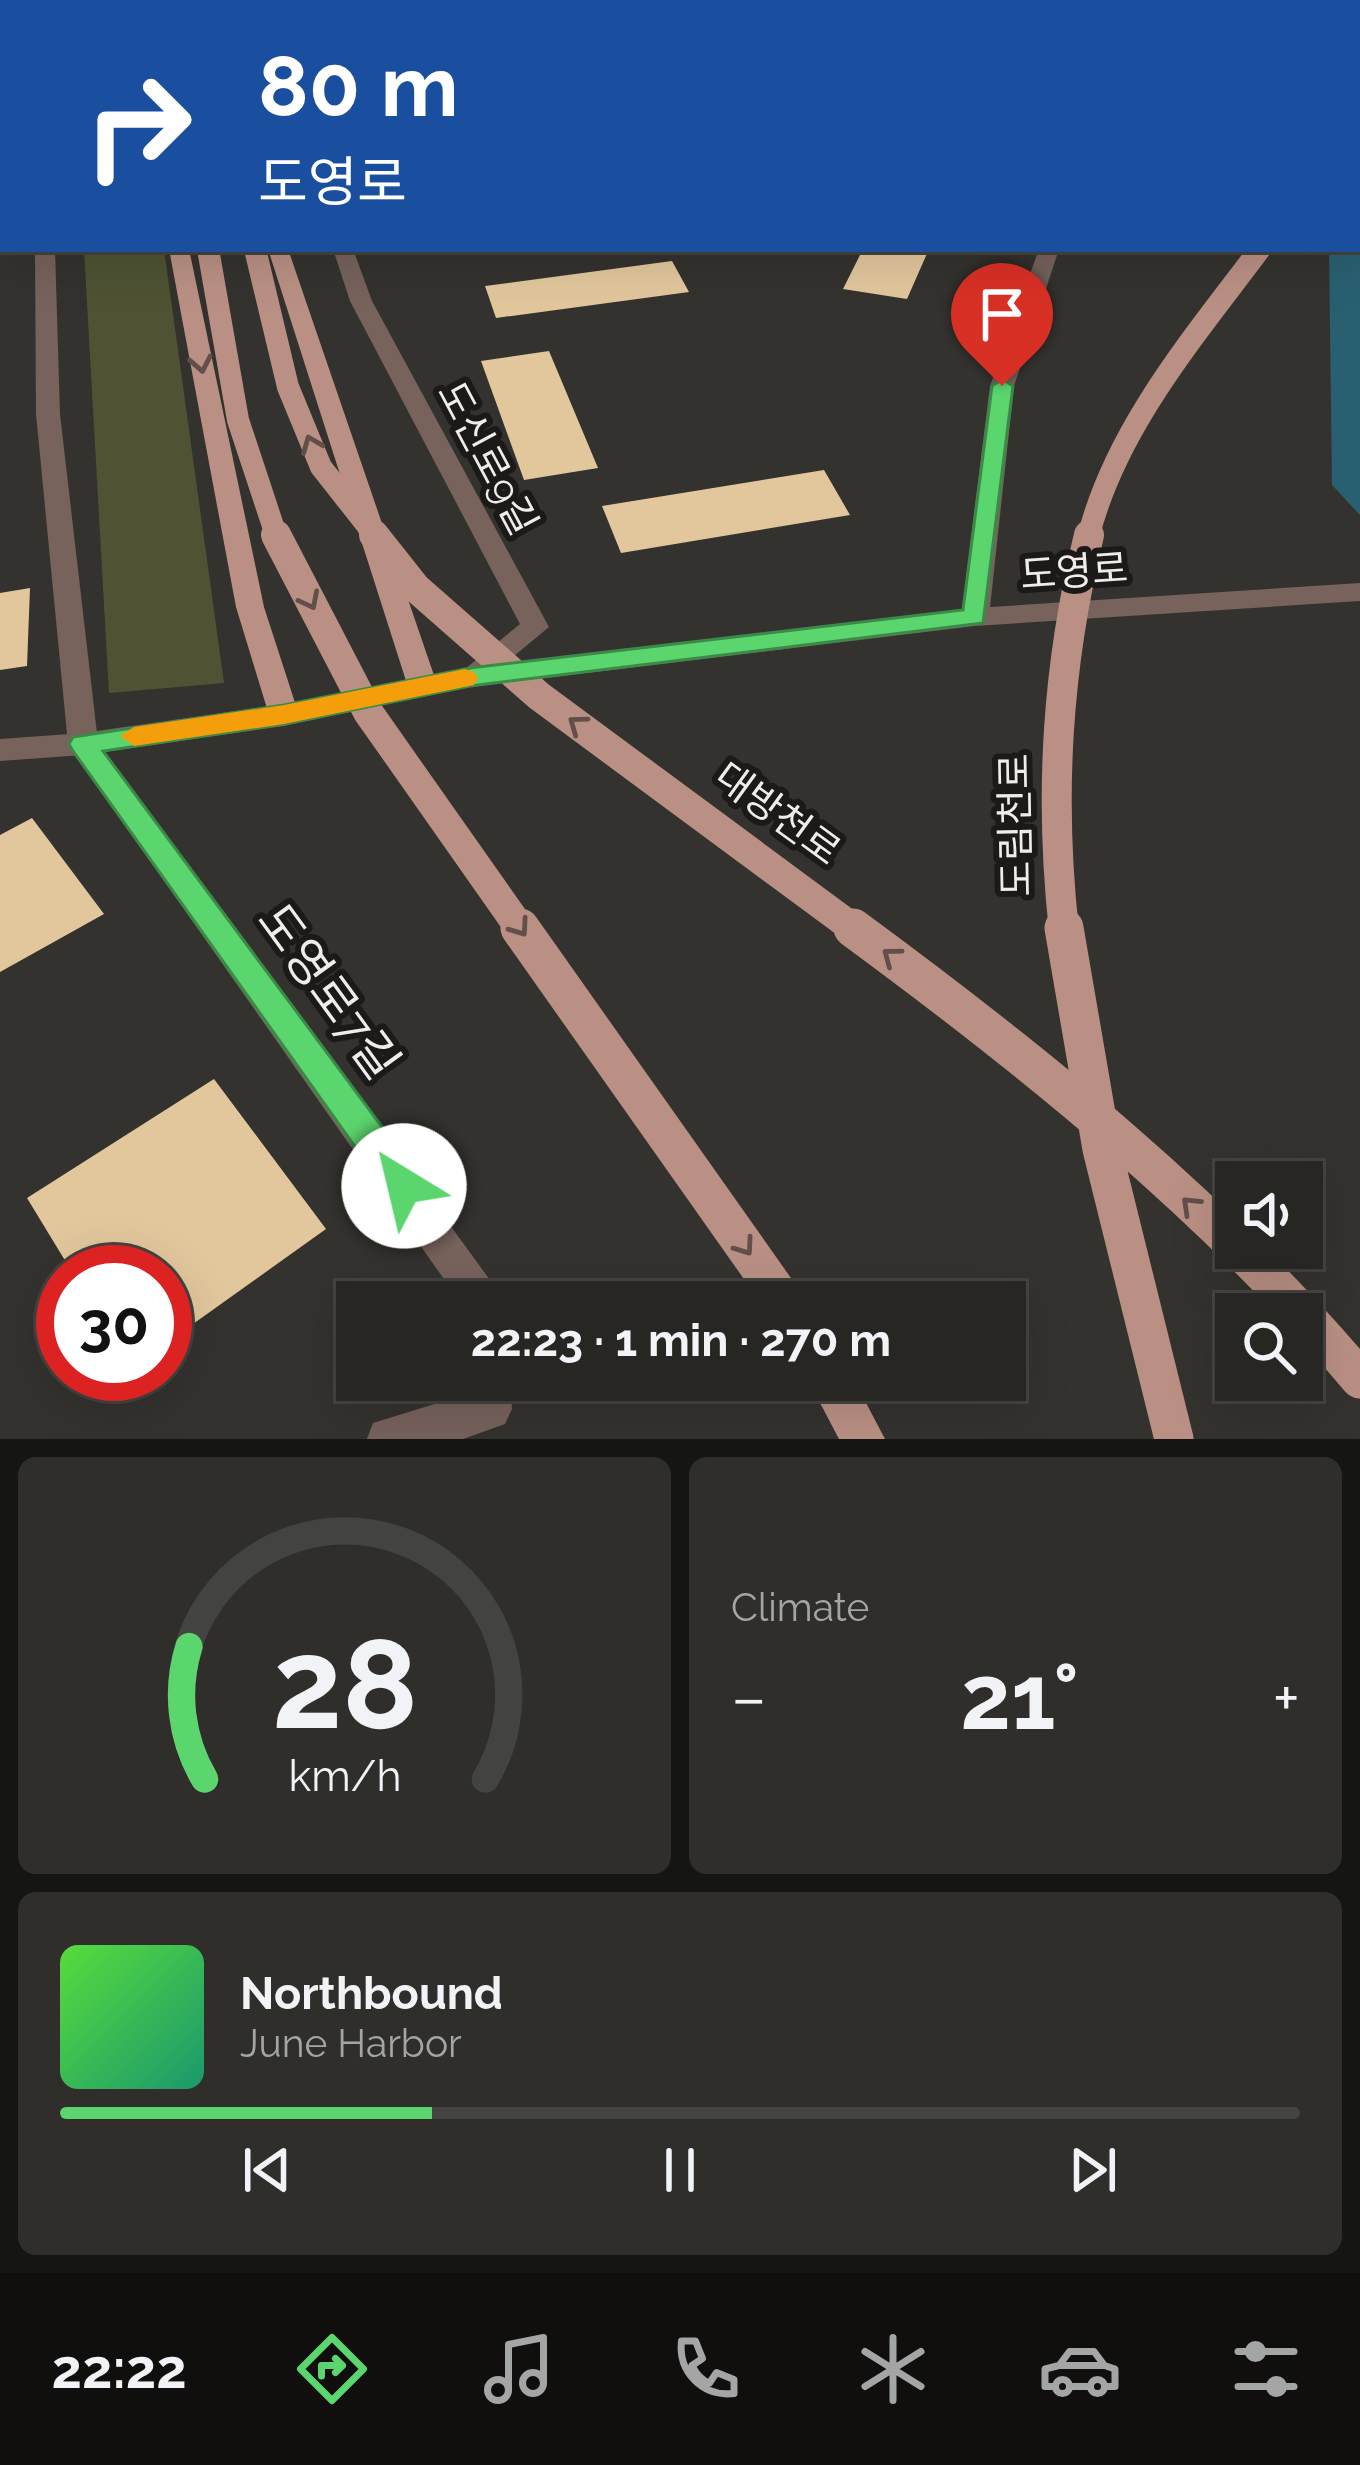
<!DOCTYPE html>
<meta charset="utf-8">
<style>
:root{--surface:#272622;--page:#2f2e2a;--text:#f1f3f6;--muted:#a4a5a5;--line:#434340;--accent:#5bd56e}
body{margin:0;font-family:Raleway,"Noto Sans KR",sans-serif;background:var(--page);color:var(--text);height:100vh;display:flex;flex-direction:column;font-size:45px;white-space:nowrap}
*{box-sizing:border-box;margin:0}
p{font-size:39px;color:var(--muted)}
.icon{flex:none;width:66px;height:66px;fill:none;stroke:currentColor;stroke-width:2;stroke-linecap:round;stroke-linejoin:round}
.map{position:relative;height:1439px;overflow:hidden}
.sheet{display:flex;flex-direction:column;gap:18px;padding:18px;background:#151513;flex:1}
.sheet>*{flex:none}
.hud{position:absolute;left:0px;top:0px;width:1362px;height:252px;box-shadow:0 12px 48px #0002,0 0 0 3px var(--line);background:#1a4fa0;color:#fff;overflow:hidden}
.buttons{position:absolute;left:1215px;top:1161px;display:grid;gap:24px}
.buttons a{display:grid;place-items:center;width:108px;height:108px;border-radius:0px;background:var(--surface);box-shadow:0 12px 48px #0002,0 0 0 3px var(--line);font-size:60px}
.speed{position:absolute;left:36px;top:1245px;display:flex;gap:24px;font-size:60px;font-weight:700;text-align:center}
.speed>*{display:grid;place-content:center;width:156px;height:156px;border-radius:50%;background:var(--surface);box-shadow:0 12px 48px #0002,0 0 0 3px var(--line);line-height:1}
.speed .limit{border:18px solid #d22;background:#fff;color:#111}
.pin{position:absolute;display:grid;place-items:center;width:102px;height:102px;color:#fff;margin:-123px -51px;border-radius:50% 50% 50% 0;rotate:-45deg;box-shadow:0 0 12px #0007}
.pin .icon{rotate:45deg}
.me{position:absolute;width:132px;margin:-66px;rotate:324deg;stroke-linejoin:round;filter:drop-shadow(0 0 9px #0008)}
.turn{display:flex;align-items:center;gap:42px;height:252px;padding:0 60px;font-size:54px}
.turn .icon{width:156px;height:156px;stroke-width:2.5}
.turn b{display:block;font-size:84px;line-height:102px}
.big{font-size:90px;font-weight:700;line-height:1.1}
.sheet .card{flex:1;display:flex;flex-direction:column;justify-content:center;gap:18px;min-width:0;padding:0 42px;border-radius:18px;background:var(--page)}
.sheet .dial{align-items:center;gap:0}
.dial svg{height:312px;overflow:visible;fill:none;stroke:var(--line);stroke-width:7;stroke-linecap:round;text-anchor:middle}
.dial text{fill:var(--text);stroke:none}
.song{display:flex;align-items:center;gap:36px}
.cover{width:144px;height:144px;border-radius:18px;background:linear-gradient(135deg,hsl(110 70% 55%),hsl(160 70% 35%))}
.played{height:12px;border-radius:6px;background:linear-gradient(90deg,var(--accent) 30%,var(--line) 30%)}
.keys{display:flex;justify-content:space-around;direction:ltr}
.heat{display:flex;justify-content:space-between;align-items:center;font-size:66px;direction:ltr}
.sheet .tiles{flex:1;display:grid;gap:18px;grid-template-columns:1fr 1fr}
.card:last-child{grid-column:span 2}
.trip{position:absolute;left:336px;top:1281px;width:690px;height:120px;border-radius:0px;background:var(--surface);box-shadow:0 12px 48px #0002,0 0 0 3px var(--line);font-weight:700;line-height:120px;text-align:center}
.tabs{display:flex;height:192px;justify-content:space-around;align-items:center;background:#100f0e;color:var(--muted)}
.tabs .icon{width:84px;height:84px}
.tabs .selected{color:var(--accent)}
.tabs b{font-size:54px;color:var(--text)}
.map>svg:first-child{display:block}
.green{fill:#4f5334}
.water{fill:#296071}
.building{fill:#e2c79d}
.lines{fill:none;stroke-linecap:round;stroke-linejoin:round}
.minor{fill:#77625c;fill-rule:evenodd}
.tertiary{fill:#77625c;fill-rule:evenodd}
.primary{fill:#ba9084;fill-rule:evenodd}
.primary-bridge-far2{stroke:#ba9084;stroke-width:22}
.primary-bridge-far1{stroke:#ba9084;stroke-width:30}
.primary-bridge{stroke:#ba9084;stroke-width:39}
.oneway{stroke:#634f49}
.route{fill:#5bd56e;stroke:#3b8a48;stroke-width:3}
.slow{fill:#f59e0b}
.labels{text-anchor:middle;stroke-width:12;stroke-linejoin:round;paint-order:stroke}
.street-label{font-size:39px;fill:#efedeb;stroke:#1b1a18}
.near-street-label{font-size:48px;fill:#efedeb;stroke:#1b1a18}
</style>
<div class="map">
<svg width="1360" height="1439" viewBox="0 0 1360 1439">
<rect width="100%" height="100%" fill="#34322e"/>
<!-- green -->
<path class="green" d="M 84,249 L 164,249 L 224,683 L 109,693 Z"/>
<!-- water -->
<path class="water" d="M 1360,63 L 1360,515 L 1332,485 L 1329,249 L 1359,249 Z"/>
<!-- building -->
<path class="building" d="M 863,249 L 929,249 L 907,299 L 843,289 Z
M 672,261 L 689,292 L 496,318 L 485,286 Z
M 549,351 L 598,468 L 524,480 L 481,361 Z
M 824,470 L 850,515 L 621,553 L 602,506 Z
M 30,588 L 27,666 L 0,670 L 0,593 Z
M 32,818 L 104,914 L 0,972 L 0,835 Z
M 214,1079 L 326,1229 L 165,1344 L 165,1272 L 72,1272 L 27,1198 Z"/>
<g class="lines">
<!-- minor -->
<path class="minor" d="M 38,0 L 54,0 L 54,3 L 38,3 Z
M 321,0 L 337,0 L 320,3 Z
M 1223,0 L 1240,0 L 1221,3 Z
M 35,249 L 55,249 L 60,414 L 98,742 L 506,1302 L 460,1302 L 68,744 L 36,414 Z
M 333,249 L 353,249 L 372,301 L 549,627 L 485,680 L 465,680 L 460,673 L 520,624 L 350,301 Z
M 1039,249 L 1059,249 L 1014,386 L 989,617 L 975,626 L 961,617 L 990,386 Z
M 466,1380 L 510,1380 L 512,1409 L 505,1424 L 463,1439 L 367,1439 L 373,1423 L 467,1394 Z"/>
<!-- tertiary -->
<path class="tertiary" d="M 1360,583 L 1360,601 L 975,626 L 470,687 L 284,726 L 83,755 L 0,761 L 0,739 L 83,733 L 284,704 L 470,667 L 975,608 Z"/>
<!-- primary -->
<path class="primary" d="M 131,0 L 147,0 L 147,3 L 131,3 Z
M 157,0 L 173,0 L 174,3 L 158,3 Z
M 189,0 L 205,0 L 206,3 L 190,3 Z
M 214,0 L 230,0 L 231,3 L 215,3 Z
M 1360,110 L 1360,122 L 1359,122 L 1359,110 Z
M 169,249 L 189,249 L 264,607 L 299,715 L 284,726 L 269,715 L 236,607 Z
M 268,249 L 288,249 L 438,687 L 433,694 L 413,694 L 408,687 Z
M 808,1380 L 854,1380 L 885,1439 L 839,1439 Z"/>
<!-- primary-bridge-far2 -->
<path class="primary-bridge-far2" d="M 208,249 L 238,420 L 277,538
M 255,249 L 288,387 L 321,467 L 377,538
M 1088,538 C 1115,429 1194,337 1260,249"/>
<!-- primary-bridge-far1 -->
<path class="primary-bridge-far1" d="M 276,535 L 368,712 L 522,931
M 374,535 L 416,588 L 539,696 L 857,931
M 1064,931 C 1049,795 1057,667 1089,535"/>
<!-- primary-bridge -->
<path class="primary-bridge" d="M 520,928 L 784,1302
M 853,928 C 1034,1061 1215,1207 1360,1379
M 1064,928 L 1102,1149 L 1174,1439"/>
</g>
<!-- one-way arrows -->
<defs><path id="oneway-chevron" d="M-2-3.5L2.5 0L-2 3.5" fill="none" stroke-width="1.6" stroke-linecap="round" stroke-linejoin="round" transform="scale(3)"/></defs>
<g class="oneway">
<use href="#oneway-chevron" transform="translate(201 364) rotate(79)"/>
<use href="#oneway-chevron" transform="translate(311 444) rotate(-112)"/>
<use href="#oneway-chevron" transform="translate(310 601) rotate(63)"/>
<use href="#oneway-chevron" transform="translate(577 724) rotate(-144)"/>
<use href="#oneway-chevron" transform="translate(520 928) rotate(55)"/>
<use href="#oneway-chevron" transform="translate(891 956) rotate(-143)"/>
<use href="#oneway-chevron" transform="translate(1190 1205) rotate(-136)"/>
<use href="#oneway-chevron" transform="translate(745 1247) rotate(55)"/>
</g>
<!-- route -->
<path class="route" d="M 1002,379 L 1013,386 L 983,623 L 470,686 L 284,724 L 103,751 L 417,1174 L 422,1186 L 417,1197 L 404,1202 L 391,1197 L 73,751 L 69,744 L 73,737 L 284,705 L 470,668 L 963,610 L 992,386 Z"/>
<!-- slow -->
<path class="slow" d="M 465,669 L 474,672 L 478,678 L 474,685 L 284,724 L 134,746 L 120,736 L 134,727 L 284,705 Z"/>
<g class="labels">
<!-- street labels -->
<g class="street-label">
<text transform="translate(488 458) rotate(62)" y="14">도신로9길</text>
<text transform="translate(1074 571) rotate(-4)" y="14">도영로</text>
<text transform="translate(778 813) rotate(36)" y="14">대방천로</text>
<text transform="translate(1015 825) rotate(-91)" y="14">도림천로</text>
</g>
<!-- near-street labels -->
<g class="near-street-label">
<text transform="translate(329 991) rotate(54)" y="17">도영로7길</text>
</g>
</g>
</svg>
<div class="buttons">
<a><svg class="icon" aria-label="sound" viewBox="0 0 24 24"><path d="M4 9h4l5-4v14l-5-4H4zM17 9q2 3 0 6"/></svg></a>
<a><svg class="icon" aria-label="search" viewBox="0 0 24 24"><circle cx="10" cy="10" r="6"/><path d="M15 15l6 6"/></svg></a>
</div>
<div class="speed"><div class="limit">30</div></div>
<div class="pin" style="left:1002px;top:386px;background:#d93025"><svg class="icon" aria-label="arrive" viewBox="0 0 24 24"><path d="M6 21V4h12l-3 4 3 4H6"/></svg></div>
<svg class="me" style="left:404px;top:1186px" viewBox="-20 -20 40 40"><circle r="19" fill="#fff"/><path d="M0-13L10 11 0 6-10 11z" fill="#5bd56e"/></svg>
<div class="trip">22:23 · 1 min · 270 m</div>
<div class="hud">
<div class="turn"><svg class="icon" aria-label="right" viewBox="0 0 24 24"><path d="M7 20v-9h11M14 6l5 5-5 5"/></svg><div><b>80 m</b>도영로</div></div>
</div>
</div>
<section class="sheet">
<div class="tiles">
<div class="card dial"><svg viewBox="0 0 100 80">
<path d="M14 69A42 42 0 1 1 86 69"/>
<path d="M14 69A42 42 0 0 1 10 35" stroke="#5bd56e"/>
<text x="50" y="56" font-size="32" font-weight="700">28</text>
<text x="50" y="72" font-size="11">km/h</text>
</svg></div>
<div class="card"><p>Climate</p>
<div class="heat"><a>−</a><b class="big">21°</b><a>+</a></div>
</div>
<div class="card">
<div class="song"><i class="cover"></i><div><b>Northbound</b><p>June Harbor</p></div></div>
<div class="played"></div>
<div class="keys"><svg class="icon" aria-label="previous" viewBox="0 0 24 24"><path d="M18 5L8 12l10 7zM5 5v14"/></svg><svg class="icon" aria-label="pause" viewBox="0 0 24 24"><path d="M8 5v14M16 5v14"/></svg><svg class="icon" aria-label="next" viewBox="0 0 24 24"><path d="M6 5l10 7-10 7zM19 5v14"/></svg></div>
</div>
</div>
</section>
<nav class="tabs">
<b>22:22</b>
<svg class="icon selected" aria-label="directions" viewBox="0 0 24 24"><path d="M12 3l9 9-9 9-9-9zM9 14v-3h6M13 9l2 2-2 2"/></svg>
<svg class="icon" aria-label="music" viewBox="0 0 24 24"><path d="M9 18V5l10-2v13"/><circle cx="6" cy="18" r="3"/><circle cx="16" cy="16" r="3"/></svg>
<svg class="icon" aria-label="phone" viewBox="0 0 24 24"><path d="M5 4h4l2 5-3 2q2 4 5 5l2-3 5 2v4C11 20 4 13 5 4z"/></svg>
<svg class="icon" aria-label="climate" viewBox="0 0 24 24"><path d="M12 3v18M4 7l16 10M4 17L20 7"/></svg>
<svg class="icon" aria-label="car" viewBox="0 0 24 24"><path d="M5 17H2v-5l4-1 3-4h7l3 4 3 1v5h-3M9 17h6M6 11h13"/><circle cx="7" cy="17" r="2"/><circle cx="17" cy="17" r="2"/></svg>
<svg class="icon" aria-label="filters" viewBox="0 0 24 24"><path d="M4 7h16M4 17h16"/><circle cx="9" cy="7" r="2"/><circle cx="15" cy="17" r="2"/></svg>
</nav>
